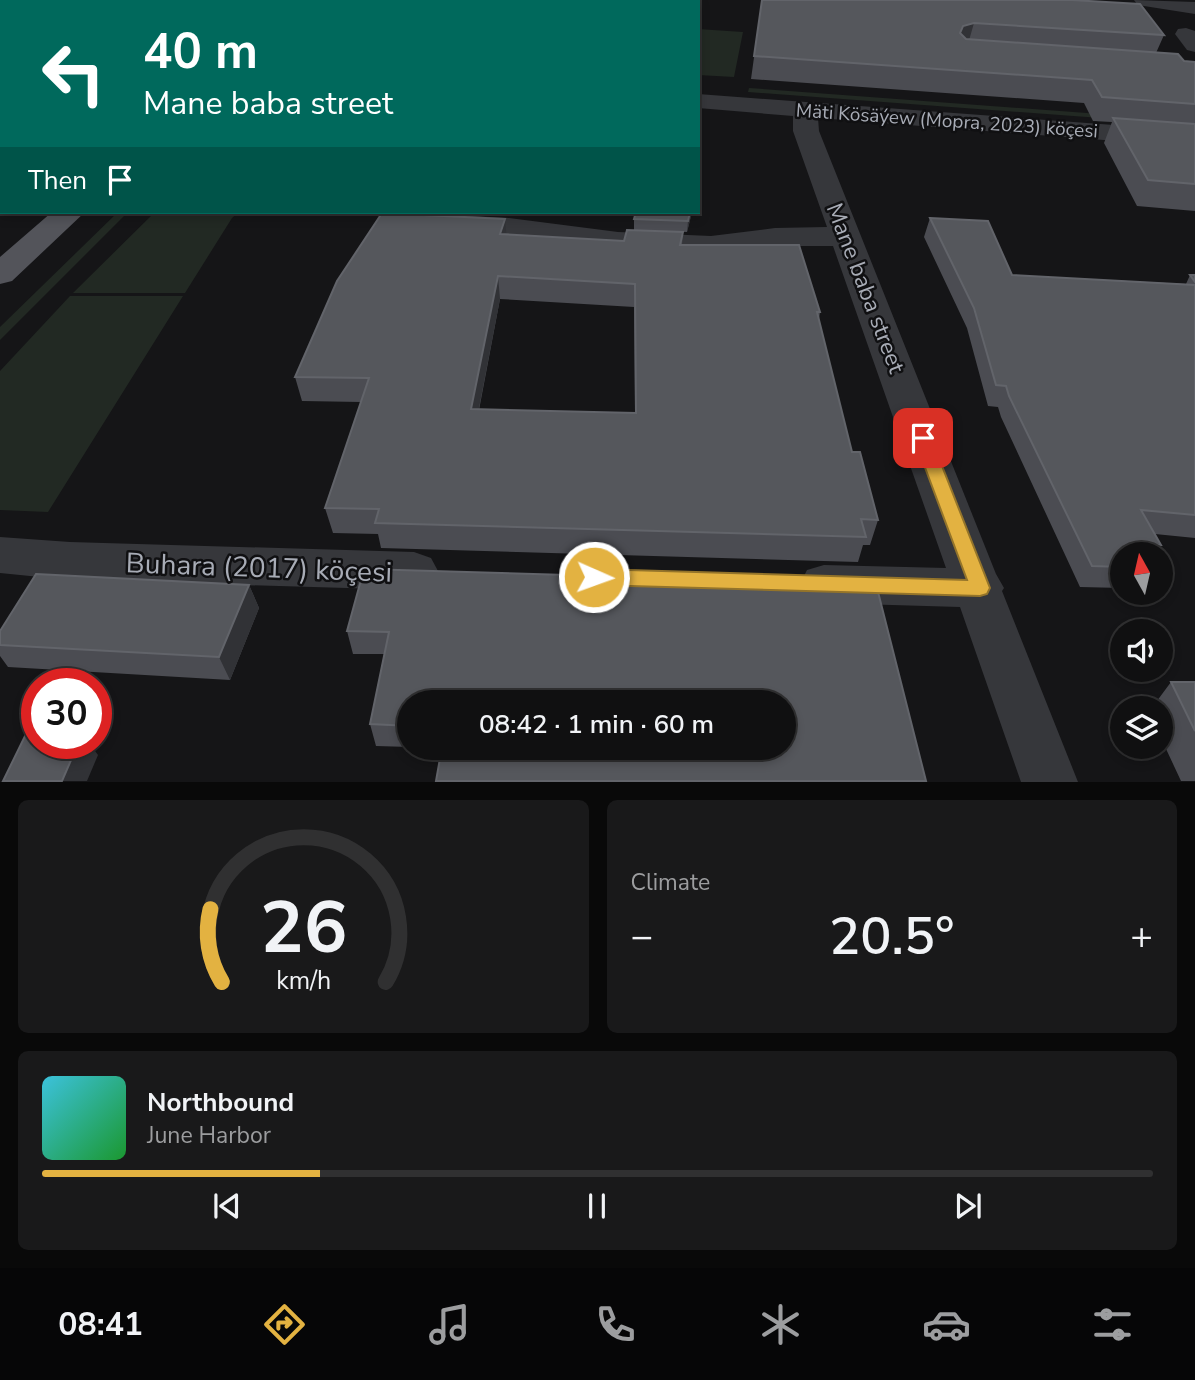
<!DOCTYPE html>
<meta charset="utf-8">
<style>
:root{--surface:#101011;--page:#19191a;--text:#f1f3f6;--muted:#9c9d9f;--line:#303031;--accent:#e3b241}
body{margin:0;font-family:"Nunito Sans",sans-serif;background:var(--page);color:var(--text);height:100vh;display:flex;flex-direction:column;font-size:26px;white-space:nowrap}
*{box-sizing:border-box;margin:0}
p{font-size:23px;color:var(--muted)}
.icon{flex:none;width:38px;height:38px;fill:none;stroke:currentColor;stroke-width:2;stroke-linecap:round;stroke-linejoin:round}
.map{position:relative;height:782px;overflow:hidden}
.details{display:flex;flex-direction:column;gap:18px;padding:18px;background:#090909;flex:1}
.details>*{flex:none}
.top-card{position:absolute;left:0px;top:0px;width:700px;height:214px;box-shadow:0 4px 10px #0003,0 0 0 2px var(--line);background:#00695c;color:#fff;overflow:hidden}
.needle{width:46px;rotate:352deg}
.buttons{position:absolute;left:1110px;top:542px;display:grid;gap:14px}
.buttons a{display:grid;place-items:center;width:63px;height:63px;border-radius:50%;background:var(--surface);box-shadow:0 4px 10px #0003,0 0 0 2px var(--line);font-size:35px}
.speed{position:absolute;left:21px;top:668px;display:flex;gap:14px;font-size:35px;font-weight:700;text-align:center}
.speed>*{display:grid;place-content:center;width:91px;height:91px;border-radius:50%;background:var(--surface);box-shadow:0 4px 10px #0003,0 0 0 2px var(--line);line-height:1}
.speed .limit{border:10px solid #d22;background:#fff;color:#111}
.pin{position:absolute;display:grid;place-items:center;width:60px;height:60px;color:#fff;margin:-30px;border-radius:14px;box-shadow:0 4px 10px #0006}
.me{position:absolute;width:77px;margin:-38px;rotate:92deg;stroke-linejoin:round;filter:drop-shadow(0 0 5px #0008)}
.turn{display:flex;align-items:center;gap:24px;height:147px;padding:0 28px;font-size:32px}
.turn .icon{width:91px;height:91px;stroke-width:2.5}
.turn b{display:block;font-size:49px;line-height:60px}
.then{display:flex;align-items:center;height:66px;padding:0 28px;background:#0003;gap:14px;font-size:26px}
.big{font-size:52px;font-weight:600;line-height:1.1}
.details .tile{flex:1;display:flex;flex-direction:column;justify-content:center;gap:10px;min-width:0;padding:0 24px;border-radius:10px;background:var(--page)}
.details .dial{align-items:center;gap:0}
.dial svg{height:182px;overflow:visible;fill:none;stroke:var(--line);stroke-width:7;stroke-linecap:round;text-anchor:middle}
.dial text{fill:var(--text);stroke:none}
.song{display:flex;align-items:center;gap:21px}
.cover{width:84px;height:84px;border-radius:10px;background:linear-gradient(135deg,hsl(190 70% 55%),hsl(130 70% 35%))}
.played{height:7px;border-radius:4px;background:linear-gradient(90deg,var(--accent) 25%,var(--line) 25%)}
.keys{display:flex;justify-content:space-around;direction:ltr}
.heat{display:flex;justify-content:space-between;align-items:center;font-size:38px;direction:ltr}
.details .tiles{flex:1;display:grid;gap:18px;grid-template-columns:1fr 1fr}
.tile:last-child{grid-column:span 2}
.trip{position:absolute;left:397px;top:690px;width:399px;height:70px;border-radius:35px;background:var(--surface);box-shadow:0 4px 10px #0003,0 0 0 2px var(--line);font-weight:600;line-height:70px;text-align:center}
.tabs{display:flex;height:112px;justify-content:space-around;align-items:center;background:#060607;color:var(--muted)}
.tabs .icon{width:49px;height:49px}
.tabs .selected{color:var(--accent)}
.tabs b{font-size:32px;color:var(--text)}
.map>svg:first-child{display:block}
.green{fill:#222923}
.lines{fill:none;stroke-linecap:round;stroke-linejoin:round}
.minor{fill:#36373b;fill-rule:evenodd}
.major{fill:#53545a;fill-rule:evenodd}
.wall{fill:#4b4c52;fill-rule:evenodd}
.shaded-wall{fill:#313236}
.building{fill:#55575c;stroke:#62646a;stroke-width:2;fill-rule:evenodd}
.route{fill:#e3b241;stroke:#94742a;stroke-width:2}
.labels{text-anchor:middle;stroke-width:5;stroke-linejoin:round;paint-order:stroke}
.far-street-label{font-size:19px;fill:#a8acb6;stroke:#101012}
.street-label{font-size:23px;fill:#a8acb6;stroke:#101012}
.near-street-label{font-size:28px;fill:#a8acb6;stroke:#101012}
</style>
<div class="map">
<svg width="1195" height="782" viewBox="0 0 1195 782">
<rect width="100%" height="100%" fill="#151517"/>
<!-- green -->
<path class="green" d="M 698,29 L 743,32 L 734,77 L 698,75 Z
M 749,88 L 1195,121 L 1195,125 L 748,92 Z
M 118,212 L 128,212 L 0,340 L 0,327 Z
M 155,212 L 239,212 L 232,218 L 185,293 L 73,293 Z
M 70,296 L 183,296 L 48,512 L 0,510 L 0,371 Z"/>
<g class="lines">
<!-- minor -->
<path class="minor" d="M 1134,0 L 1195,2 L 1195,14 L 1144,6 L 1137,4 Z
M 1186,28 L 1195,31 L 1195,52 L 1187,50 L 1175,34 L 1178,29 Z
M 0,41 L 2,41 L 2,55 L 0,55 Z
M 698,94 L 1195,131 L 1195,147 L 818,118 L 819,131 L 996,574 L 1004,588 L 1002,591 L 1078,782 L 1021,782 L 960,607 L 824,603 L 807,598 L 800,584 L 807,570 L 824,565 L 946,568 L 833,246 L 775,246 L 711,254 L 618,250 L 443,230 L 439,224 L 443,218 L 454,215 L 509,218 L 618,232 L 711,236 L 775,228 L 827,227 L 793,131 L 793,116 L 698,108 Z
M 0,537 L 70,542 L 414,552 L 431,558 L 438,571 L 431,584 L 414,590 L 70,580 L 0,573 Z"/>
<!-- major -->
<path class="major" d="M 259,0 L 281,0 L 258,2 Z
M 333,0 L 354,0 L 332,2 Z
M 0,173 L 2,173 L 0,191 Z
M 52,212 L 85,212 L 12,281 L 0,284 L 0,257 Z"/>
</g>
<!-- wall -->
<path class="wall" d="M 762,0 L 1164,35 L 1156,53 L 1184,61 L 1195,62 L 1195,211 L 1137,206 L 1104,143 L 1112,122 L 1093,121 L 1084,103 L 751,79 Z
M 692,212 L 687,232 L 634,230 L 634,219 Z
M 930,218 L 1012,275 L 1186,284 L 1190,275 L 1195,275 L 1195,538 L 1155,534 L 1161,545 L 1155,555 L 1122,555 L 1122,588 L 1080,587 L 1001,417 L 998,407 L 988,406 L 967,328 L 924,237 Z
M 683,232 L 682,245 L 820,312 L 819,319 L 852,452 L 878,520 L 870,545 L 863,545 L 858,562 L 381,548 L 378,534 L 333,533 L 325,508 L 361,402 L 302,401 L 295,377 L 507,235 L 624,241 ZM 500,299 L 634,307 L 635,413 L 479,410 Z
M 364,569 L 876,584 L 926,781 L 436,781 L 441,749 L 411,747 L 784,747 L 784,702 L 410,702 L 410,747 L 376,746 L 370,724 L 384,654 L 353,654 L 347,631 Z
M 249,585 L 259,608 L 230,680 L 8,667 L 0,656 L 0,631 Z
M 1171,682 L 1195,682 L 1195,781 L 1181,781 L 1160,736 L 1160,709 L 1151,709 Z"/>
<!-- shaded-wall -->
<path class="shaded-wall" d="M 974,23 L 968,44 L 960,33 L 963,26 Z
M 690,212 L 692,212 L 687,232 L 688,221 Z
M 505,219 L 507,242 L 500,234 Z
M 498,276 L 500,299 L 474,434 L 471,409 Z
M 249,585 L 259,608 L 230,680 L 219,657 Z
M 78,744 L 90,744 L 98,755 L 87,781 L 62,781 Z"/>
<!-- building -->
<path class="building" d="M 762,0 L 1072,0 L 1140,4 L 1164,35 L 974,23 L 963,26 L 960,33 L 966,39 L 1178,54 L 1184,61 L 1195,62 L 1195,104 L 1102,97 L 1092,80 L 754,56 Z
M 1113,118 L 1195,124 L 1195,184 L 1148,180 Z
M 636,212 L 690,212 L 688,221 L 634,219 Z
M 382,213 L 505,219 L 500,234 L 624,241 L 627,230 L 683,232 L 680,245 L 799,245 L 820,312 L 817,312 L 852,452 L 860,452 L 878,520 L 861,519 L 866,537 L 375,523 L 379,509 L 325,508 L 369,378 L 295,377 L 337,281 ZM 498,276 L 635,284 L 636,413 L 471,409 Z
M 930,218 L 988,221 L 1012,275 L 1195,285 L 1195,515 L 1141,510 L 1161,545 L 1139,545 L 1145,555 L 1122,555 L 1122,567 L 1092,566 L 1009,396 L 1006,386 L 996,385 L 974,308 Z
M 1190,275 L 1195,275 L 1195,282 Z
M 364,569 L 876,584 L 926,781 L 436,781 L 442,747 L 784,747 L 784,702 L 410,702 L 410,726 L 370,724 L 389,632 L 347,631 Z
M 36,574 L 249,585 L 219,657 L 0,645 L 0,631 Z
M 1171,682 L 1195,682 L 1195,731 Z
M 26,734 L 37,734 L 37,744 L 78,744 L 62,781 L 3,781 Z"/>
<!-- route -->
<path class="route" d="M 923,432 L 931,438 L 990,588 L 987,594 L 980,596 L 594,585 L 587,582 L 584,577 L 587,571 L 594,569 L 967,580 L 914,438 Z"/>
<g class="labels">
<!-- far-street labels -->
<g class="far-street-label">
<text transform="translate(947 120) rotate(4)" y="7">Mäti Kösäýew (Mopra, 2023) köçesi</text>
</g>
<!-- street labels -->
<g class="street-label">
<text transform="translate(866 288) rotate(69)" y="8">Mane baba street</text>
</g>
<!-- near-street labels -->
<g class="near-street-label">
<text transform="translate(259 567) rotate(2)" y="10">Buhara (2017) köçesi</text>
</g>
</g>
</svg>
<div class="buttons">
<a><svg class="needle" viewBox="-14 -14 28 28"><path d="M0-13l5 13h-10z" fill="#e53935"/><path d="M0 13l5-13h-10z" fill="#9c9d9f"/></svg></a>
<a><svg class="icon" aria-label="sound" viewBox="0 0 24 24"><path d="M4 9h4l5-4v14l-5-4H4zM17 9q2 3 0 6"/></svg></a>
<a><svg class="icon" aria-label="layers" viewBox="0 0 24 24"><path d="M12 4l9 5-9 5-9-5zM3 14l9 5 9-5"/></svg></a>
</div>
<div class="speed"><div class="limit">30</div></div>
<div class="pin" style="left:923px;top:438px;background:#d93025"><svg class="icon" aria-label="arrive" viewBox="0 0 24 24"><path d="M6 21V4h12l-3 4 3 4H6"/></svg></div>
<svg class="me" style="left:594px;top:577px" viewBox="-20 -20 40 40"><circle r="17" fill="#e3b241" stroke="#fff" stroke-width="3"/><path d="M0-11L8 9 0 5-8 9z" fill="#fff"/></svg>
<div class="trip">08:42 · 1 min · 60 m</div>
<div class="top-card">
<div class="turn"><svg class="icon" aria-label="left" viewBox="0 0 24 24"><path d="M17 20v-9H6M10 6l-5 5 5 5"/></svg><div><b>40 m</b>Mane baba street</div></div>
<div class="then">Then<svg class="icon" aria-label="arrive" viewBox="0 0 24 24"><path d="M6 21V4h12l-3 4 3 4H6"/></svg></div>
</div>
</div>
<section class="details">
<div class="tiles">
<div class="tile dial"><svg viewBox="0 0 100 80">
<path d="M14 69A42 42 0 1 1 86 69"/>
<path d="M14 69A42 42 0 0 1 9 37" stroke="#e3b241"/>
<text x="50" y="56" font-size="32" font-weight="700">26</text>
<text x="50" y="72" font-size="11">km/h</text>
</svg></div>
<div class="tile"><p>Climate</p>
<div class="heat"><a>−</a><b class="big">20.5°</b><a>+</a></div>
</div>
<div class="tile">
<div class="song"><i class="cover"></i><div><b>Northbound</b><p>June Harbor</p></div></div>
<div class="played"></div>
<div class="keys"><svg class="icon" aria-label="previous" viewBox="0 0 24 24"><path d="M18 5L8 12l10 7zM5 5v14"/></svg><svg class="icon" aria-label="pause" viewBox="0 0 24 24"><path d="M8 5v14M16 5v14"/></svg><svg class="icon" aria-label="next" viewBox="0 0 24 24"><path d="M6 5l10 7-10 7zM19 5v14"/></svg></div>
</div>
</div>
</section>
<nav class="tabs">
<b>08:41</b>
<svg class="icon selected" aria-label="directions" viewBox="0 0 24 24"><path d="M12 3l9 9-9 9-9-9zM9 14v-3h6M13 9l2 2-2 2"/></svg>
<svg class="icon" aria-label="music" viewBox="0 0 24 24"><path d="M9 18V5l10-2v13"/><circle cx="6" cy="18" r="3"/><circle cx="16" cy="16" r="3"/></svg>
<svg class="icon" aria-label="phone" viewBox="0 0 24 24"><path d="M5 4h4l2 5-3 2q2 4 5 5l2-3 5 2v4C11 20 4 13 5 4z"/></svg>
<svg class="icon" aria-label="climate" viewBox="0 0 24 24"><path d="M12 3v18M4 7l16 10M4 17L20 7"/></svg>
<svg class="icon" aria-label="car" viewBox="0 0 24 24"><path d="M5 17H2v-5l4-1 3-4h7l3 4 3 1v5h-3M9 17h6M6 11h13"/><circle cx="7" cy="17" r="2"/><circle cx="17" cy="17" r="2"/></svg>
<svg class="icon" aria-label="filters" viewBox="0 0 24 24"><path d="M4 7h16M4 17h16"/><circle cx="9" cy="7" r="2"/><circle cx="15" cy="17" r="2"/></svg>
</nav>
